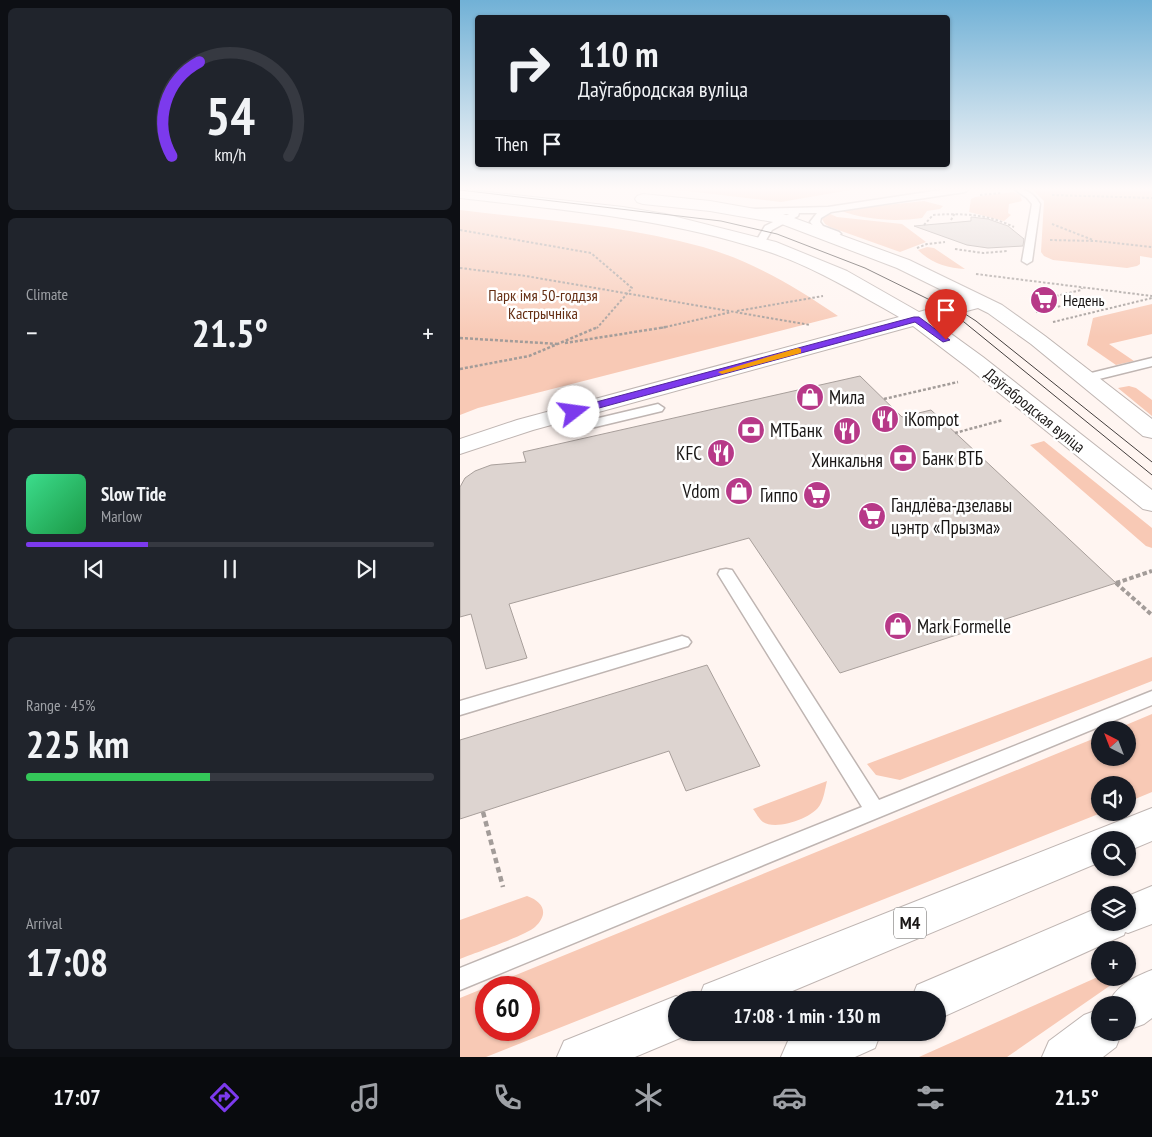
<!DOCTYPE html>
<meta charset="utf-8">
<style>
:root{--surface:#171b24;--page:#20242c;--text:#f1f3f6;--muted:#9ea1a6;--line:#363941;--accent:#7c3aed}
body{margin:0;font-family:"PT Sans Narrow",sans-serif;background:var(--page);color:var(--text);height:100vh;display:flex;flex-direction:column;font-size:19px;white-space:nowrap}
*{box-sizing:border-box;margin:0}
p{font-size:16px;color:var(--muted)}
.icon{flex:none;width:28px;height:28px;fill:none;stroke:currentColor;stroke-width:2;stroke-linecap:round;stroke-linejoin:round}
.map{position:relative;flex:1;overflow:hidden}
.drawer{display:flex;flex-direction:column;gap:8px;padding:8px;background:#0d0f14;width:460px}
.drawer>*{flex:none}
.guide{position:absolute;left:15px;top:15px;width:475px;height:152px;border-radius:5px;box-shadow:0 1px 4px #0004;background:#171b24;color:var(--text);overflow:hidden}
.needle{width:32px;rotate:318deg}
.fabs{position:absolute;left:631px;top:721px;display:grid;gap:10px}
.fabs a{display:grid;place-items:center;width:45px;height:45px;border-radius:50%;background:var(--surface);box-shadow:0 1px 4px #0004;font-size:25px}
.speed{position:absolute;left:15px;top:976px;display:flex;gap:10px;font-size:25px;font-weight:700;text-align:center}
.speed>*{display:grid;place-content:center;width:65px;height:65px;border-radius:50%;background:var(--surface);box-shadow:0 1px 4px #0004;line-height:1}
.speed .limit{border:8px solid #d22;background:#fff;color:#111}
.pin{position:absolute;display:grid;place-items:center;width:42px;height:42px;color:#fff;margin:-51px -21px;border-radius:50% 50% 50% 0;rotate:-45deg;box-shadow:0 0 5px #0007}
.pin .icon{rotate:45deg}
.me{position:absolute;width:55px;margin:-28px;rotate:75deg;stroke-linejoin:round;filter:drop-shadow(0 0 4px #0008)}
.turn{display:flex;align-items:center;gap:18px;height:105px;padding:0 20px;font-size:22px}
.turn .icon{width:65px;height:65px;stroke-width:2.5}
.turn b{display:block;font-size:35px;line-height:42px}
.then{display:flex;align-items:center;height:48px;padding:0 20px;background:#0003;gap:10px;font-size:19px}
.big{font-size:38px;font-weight:700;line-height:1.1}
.drawer .tile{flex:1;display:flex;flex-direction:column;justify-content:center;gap:8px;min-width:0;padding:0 18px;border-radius:8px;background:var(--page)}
.drawer .dial{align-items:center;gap:0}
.dial svg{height:130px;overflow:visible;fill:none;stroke:var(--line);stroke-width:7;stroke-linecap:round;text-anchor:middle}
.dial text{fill:var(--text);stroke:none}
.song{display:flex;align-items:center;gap:15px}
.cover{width:60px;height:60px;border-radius:8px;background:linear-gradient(135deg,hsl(150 70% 55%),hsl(140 70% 35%))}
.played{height:5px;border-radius:2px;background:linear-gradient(90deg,var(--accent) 30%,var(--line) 30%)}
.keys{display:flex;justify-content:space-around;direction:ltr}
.heat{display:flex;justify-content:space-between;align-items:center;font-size:28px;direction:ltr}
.charge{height:8px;border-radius:4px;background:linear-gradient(90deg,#34c759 45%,var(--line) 0)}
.trip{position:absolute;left:208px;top:991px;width:278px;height:50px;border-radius:25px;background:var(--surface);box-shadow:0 1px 4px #0004;font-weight:700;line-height:50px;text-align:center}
.tabs{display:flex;height:80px;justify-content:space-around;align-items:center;background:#090b0e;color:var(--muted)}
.tabs .icon{width:35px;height:35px}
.tabs .current{color:var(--accent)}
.tabs b{font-size:22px;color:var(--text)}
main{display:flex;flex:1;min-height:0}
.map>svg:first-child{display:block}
.green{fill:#f8c9b5;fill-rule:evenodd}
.building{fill:#ddd4d0;stroke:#a89f9b}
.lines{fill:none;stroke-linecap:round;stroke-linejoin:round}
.lane-casing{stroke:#bfb5b2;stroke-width:3}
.primary-casing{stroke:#bfb5b2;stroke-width:2}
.path-far3{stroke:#a39c99;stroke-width:2;stroke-dasharray:2.5 2;stroke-linecap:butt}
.path-far2{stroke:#a39c99;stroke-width:2.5;stroke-dasharray:3 2;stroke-linecap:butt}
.path-far1{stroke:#a39c99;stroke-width:4;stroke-dasharray:4.5 2.5;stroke-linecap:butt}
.path{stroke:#a39c99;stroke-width:4.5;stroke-dasharray:5.5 4;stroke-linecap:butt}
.lane{fill:#fff;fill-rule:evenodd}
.primary{fill:#fff;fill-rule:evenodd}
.tram{stroke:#433e3d;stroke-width:1}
.route{fill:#7c3aed;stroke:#51269a}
.slow{fill:#f59e0b}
.labels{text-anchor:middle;stroke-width:5;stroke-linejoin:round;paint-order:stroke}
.far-park-label{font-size:16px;fill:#652e13;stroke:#fff}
.far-poi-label{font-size:16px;fill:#191615;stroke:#fff;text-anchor:start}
.far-street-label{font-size:16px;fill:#191615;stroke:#fff}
.shield{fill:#fff;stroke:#5e5c5b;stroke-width:1}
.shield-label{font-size:18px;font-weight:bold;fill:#191615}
.poi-label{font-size:19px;fill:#191615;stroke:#fff;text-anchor:start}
</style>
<main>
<section class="drawer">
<div class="tile dial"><svg viewBox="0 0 100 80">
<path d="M14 69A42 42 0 1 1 86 69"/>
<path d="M14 69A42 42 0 0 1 31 11" stroke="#7c3aed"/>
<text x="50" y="56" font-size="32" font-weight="700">54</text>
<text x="50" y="72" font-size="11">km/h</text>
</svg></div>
<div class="tile"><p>Climate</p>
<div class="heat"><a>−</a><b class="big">21.5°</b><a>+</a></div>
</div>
<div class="tile">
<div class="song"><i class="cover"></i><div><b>Slow Tide</b><p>Marlow</p></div></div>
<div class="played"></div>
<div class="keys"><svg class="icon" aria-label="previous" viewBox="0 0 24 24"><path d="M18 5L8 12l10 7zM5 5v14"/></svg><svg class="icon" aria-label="pause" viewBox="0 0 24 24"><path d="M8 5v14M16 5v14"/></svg><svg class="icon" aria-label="next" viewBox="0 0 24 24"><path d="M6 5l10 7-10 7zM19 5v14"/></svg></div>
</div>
<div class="tile"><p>Range · 45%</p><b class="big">225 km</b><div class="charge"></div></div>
<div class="tile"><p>Arrival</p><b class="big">17:08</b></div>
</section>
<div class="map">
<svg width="692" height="1057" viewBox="0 0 692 1057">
<rect width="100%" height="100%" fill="#fff5f1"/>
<!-- green -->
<path class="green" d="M 209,189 L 396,189 L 321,202 Z
M 572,189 L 692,189 L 692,258 L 680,256 L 680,264 L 677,266 L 667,268 L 593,260 L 584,256 L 581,252 L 584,201 Z
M 553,192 L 560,195 L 562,201 L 549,204 L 548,213 L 551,215 L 544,221 L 509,212 L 511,199 L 515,197 Z
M 464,201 L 483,206 L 480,209 L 467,211 L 462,218 C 435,222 405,220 379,210 Z
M 0,210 C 81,220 165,225 243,247 C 292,261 336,287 378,316 L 18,408 L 0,415 Z
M 368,213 L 377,217 L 442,224 L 466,242 L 440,252 L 370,227 L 365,224 L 362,219 Z
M 467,247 L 474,248 L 505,269 C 487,268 471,263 458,250 Z
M 692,304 L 692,334 L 649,344 L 674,361 L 656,365 L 627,345 L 633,318 Z
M 669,386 L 676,388 L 692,400 L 692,416 L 658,388 Z
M 584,441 L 692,528 L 692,548 L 686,546 L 570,445 Z
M 692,657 L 692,681 L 440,780 L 416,775 L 407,764 Z
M 692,714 L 692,792 L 668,802 L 668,785 L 640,785 L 641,813 L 26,1057 L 0,1057 L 0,998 L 640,736 L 640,758 L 668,758 L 668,730 L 654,730 ZM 26,988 L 69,988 L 69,1030 L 26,1030 Z
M 367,781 C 365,789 364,798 360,805 C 353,818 316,831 303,822 C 299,819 296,813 293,809 Z
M 67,896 C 84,902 89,914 75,927 C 67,935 14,953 0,959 L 0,920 Z
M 640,976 L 640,978 L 661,978 L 547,1057 L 459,1057 Z"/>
<!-- building -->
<path class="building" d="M 511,217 L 528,219 L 548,226 L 564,239 L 563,246 L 528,248 L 507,245 L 454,226 L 511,221 Z
M 400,376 L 442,417 L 471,410 L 656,583 L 380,673 L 289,538 L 49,604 L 67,658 L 26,669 L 11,614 L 0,617 L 0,487 L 5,478 L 15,471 L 31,465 L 66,462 L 63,452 Z
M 247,665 L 300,766 L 226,791 L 209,751 L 0,819 L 0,740 Z"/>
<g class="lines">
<!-- lane casing -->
<g class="lane-casing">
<path id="lane" d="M 487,189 L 509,189 L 505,192 L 371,212 L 361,218 L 360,222 L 363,226 L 379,232 L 381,234 L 376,237 C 365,234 357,231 350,222 L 357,213 L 339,213 L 338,216 L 312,230 L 303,245 L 300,246 L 295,243 L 305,226 L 329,214 L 291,215 L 287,212 L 291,209 L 368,207 Z
M 554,189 C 567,189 573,193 580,204 L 572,261 L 567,264 L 562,261 L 572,204 L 567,198 Z
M 692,358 L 692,366 L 627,382 L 621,378 L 623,375 Z
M 198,404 L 204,408 L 202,411 L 106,434 L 99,430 L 101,427 Z
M 266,569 L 272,570 L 419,800 L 692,691 L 692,705 L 0,990 L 0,968 L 402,807 L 258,574 L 260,570 Z
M 222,636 L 228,638 L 231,642 L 228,646 L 0,715 L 0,701 Z"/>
</g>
<!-- primary casing -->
<g class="primary-casing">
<path id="primary" d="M 0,189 L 163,207 L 205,214 L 316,242 L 387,271 L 459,312 L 502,300 L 437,268 L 319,223 L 250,211 L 183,204 L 177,202 L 175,199 L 177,196 L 183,194 L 250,201 L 323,214 L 449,260 L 542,305 L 585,336 L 692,419 L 692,438 L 683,436 L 571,344 L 528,313 L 518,308 L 472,320 L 523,357 L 692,490 L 692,511 L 683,509 L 507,367 L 453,326 L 73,430 L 0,454 L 0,439 L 57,420 L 439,317 C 395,292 351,265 303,250 C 205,218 102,210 0,198 Z
M 692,808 L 692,841 L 668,851 L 668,840 L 640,840 L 640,862 L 311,1000 L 238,1000 L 244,985 Z
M 692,886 L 692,924 L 668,933 L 665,932 L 664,935 L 476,1020 L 476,1000 L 451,1000 L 457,985 L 640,907 L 640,922 L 668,922 L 668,896 Z
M 692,970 L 692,1018 L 684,1024 L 668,1030 L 668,1005 L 648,1005 C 655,986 674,977 692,970 Z
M 216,996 L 225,1000 L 216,1000 L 216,1032 L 232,1033 L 175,1057 L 97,1057 L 104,1041 Z
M 640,1009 L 640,1032 L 662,1032 L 656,1047 L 643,1057 L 582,1057 L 589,1041 L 624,1015 Z
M 346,1032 L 421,1032 L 415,1048 L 395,1057 L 321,1057 L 328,1041 Z"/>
</g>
<!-- path-far3 -->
<path class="path-far3" d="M 520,195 L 541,193
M 592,195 L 692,198
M 491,220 L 495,213
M 592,224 L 633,240
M 464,225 L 473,215 C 501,213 528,214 554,227
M 0,230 L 131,253 L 172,288 L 137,328
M 590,240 L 636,241 L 692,247
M 457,248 L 467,244 L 485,242
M 495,249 L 523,253 L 548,251
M 0,268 L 66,276 L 350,325
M 516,274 L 692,296
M 596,296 L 621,290 L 622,288
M 277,311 L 363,296
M 576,312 L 609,304
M 593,322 L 692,298
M 201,328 L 271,312"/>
<!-- path-far2 -->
<path class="path-far2" d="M 0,338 L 99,344
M 105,343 L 206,327
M 0,369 L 69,356 L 138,327
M 424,399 L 498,382
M 495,433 L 543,420"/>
<!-- path-far1 -->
<path class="path-far1" d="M 656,583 L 692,615
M 656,583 L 692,571"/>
<!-- path -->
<path class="path" d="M 23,812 L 43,887"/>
<!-- lane -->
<use href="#lane" class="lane"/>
<!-- primary -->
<use href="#primary" class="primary"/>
<!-- tram -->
<path class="tram" d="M 0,190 L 261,221 L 317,234 L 405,268 L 468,299 L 504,322 L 692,475
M 499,310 L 516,321 L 692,462"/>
</g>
<!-- sky -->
<linearGradient id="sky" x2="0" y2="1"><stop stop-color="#71b1d6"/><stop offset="0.56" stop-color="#fffaf9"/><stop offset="1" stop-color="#fffaf9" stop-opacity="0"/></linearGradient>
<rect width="692" height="337" fill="url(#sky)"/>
<!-- route -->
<path class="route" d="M 454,317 L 459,317 L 490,340 L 483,342 L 455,322 L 117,414 L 114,414 L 109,412 L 110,409 Z"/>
<!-- slow -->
<path class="slow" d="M 338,348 L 341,349 L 341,353 L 262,374 L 258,372 Z"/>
<!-- icons -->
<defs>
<g id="supermarket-disc" transform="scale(1.4375)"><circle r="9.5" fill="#b73988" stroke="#fff"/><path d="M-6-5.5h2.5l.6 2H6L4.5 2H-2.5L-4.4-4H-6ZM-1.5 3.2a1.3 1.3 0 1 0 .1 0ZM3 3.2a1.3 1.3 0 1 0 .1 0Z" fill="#fff"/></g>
<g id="shop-disc" transform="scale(1.4375)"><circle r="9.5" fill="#b73988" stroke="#fff"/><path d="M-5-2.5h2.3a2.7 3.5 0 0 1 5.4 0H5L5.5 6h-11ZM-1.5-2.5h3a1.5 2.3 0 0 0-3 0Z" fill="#fff"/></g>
<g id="restaurant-disc" transform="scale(1.4375)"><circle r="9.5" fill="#b73988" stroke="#fff"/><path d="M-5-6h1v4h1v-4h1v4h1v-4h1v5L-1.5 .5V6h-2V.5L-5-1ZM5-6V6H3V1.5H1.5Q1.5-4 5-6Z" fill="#fff"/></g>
<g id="bank-disc" transform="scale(1.4375)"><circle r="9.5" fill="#b73988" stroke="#fff"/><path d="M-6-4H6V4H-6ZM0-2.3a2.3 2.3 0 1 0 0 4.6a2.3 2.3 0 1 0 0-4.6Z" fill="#fff"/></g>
</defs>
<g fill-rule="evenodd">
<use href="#supermarket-disc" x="584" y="300"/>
<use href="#shop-disc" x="350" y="397"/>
<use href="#restaurant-disc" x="425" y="419"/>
<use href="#bank-disc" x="291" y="430"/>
<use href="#restaurant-disc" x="387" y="431"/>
<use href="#restaurant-disc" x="261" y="453"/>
<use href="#bank-disc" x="443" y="458"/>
<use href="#shop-disc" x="279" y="491"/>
<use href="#supermarket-disc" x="357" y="495"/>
<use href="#supermarket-disc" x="412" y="516"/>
<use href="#shop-disc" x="438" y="626"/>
</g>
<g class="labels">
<!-- far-park labels -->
<g class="far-park-label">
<text x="83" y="301">Парк імя 50-годдзя<tspan x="83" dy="18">Кастрычніка</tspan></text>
</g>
<!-- far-poi labels -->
<g class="far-poi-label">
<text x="603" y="306">Недень</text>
</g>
<!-- far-street labels -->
<g class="far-street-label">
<text transform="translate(575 410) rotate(39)" y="6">Даўгабродская вуліца</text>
</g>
<!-- shield labels -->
<rect class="shield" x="434" y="907.5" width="32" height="31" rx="4"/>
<g class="shield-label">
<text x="450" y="929">М4</text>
</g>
<!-- poi labels -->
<g class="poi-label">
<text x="369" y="404">Мила</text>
<text x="444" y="426">iKompot</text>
<text x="310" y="437">МТБанк</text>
<text x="242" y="460" text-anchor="end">KFC</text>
<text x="462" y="465">Банк ВТБ</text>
<text x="387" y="467" text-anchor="middle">Хинкальня</text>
<text x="260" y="498" text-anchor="end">Vdom</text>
<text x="338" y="502" text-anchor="end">Гиппо</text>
<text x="431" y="512">Гандлёва-дзелавы<tspan x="431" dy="22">цэнтр «Прызма»</tspan></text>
<text x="457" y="633">Mark Formelle</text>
</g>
</g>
</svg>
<div class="fabs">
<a><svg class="needle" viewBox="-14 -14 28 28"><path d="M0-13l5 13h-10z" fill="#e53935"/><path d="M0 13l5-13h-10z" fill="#9ea1a6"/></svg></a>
<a><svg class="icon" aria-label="sound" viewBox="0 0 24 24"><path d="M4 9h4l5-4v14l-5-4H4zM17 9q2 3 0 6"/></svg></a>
<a><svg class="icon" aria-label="search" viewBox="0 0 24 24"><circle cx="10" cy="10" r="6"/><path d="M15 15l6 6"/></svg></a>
<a><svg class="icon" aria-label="layers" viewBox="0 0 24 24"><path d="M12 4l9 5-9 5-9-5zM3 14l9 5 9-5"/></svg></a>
<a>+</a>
<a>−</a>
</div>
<div class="speed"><div class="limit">60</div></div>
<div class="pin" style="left:486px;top:340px;background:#d93025"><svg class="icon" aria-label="arrive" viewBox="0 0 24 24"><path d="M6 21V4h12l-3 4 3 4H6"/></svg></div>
<svg class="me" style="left:114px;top:412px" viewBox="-20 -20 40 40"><circle r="19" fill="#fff"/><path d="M0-13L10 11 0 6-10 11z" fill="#7c3aed"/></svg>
<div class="trip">17:08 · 1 min · 130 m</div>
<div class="guide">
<div class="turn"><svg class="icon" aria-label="right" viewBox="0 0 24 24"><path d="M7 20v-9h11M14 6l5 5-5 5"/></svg><div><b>110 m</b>Даўгабродская вуліца</div></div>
<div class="then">Then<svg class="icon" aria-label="arrive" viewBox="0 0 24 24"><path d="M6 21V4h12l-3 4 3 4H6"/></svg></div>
</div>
</div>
</main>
<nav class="tabs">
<b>17:07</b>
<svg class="icon current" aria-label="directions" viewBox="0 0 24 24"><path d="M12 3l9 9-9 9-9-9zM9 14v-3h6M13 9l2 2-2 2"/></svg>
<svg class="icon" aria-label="music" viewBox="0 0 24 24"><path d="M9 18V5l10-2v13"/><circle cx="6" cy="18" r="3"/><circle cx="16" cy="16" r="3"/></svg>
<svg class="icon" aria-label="phone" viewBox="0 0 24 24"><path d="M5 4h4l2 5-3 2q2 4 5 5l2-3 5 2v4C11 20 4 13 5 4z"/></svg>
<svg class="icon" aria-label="climate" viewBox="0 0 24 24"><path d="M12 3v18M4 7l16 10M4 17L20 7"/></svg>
<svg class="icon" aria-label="car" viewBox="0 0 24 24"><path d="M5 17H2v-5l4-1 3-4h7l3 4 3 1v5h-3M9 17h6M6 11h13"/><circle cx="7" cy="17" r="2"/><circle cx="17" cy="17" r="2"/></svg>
<svg class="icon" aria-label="filters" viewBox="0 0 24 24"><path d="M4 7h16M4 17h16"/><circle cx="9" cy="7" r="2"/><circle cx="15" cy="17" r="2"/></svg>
<b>21.5°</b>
</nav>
